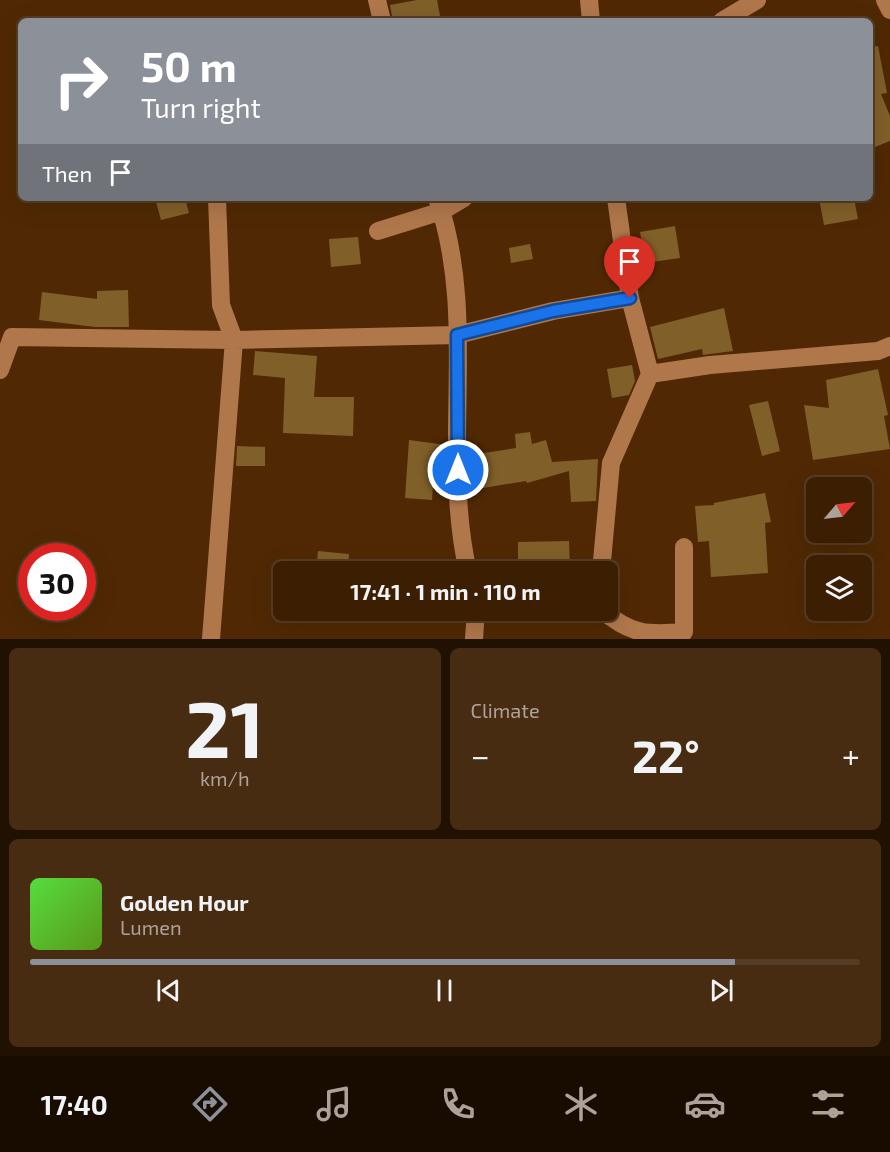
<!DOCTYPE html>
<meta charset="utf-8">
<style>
:root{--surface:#3c1f03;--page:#472c12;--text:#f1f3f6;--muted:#aca29a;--line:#553d25;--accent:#8c9099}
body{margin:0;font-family:"Exo 2",sans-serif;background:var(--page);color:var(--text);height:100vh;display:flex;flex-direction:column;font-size:22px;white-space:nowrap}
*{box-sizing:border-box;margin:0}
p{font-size:20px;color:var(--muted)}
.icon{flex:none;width:33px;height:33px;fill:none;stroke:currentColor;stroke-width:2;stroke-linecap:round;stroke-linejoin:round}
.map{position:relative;height:639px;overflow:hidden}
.panel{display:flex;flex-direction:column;gap:9px;padding:9px;background:#211102;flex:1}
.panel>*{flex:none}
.hud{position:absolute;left:18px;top:18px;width:855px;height:183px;border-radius:9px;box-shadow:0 6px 24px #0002,0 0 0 2px var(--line);background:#8c9099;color:#fff;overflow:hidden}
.needle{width:39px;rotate:62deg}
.tools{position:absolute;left:806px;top:477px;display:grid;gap:12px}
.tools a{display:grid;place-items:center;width:66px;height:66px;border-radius:9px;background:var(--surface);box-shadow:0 6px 24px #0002,0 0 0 2px var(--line);font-size:30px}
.speed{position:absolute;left:18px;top:543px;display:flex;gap:12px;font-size:30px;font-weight:700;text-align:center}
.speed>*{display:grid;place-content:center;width:78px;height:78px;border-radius:50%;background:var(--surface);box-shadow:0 6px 24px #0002,0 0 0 2px var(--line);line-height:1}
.speed .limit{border:9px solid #d22;background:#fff;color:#111}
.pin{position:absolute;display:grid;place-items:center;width:51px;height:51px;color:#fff;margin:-62px -26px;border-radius:50% 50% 50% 0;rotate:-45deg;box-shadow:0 0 6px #0007}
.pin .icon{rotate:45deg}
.me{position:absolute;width:66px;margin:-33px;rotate:0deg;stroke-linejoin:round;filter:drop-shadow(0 0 4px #0008)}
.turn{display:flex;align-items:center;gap:21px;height:126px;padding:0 24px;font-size:27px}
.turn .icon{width:78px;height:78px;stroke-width:2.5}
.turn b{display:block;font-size:42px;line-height:51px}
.then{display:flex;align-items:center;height:57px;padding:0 24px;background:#0003;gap:12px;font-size:22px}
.big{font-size:45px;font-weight:700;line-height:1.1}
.panel .card{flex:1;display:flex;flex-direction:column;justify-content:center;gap:9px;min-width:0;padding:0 21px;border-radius:9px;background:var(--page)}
.panel .dial{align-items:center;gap:0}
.dial b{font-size:78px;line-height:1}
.song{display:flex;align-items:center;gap:18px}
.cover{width:72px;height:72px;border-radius:9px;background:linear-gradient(135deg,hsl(110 70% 55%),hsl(90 70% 35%))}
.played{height:6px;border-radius:3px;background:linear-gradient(90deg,var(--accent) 85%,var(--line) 85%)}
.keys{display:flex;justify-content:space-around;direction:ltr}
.heat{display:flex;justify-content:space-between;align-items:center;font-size:33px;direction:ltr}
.panel .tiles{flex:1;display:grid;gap:9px;grid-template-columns:1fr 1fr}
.card:last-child{grid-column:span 2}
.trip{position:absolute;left:273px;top:561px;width:345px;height:60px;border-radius:9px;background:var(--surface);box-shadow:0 6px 24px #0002,0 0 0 2px var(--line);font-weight:700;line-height:60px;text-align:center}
.tabs{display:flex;height:96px;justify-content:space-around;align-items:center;background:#180c01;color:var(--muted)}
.tabs .icon{width:42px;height:42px}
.tabs .active{color:var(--accent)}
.tabs b{font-size:27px;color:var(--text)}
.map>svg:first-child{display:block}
.building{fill:#805f29}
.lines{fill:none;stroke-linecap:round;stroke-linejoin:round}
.street{stroke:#b0774b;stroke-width:18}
.route-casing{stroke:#114b97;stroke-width:15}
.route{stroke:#1a73e8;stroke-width:10}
</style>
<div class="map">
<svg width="890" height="639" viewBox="0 0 890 639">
<rect width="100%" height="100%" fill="#502904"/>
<!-- building -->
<path class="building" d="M 417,0 L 437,0 L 441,21 L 393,21 L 390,5 Z
M 878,46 L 887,93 L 881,94 L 890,116 L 890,141 L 870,149 L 870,47 Z
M 155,198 L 185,198 L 189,213 L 161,220 Z
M 819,198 L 854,198 L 858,219 L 824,225 Z
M 675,226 L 680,258 L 645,263 L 640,232 Z
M 358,237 L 361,264 L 331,267 L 329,239 Z
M 530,244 L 533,259 L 511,263 L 509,248 Z
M 128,290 L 129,327 L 95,327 L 39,320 L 42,292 L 97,299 L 97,291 Z
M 724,308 L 733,351 L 703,355 L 702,349 L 658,359 L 650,327 Z
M 255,351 L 317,356 L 314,397 L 354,397 L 353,436 L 283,433 L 285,378 L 253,375 Z
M 632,365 L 635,381 L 629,395 L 612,398 L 607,369 Z
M 878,369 L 888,415 L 884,416 L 890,449 L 813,460 L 804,405 L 829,408 L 826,380 Z
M 768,401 L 780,451 L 762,456 L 749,405 Z
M 530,432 L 532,444 L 546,440 L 552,462 L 598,459 L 596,501 L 571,502 L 569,471 L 527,483 L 526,481 L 477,489 L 472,455 L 516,448 L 515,434 Z
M 409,440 L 446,445 L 444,472 L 434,470 L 432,500 L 405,498 Z
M 237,446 L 265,447 L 265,466 L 236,466 Z
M 765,493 L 771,522 L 765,523 L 768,573 L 711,577 L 709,541 L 698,542 L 695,506 L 714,505 L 714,503 Z
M 569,541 L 570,572 L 518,572 L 518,542 Z
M 318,551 L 349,554 L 348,572 L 316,572 Z"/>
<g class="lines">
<!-- street -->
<path class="street" d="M 377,0 L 382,21
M 589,0 L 591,21
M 885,0 L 890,10
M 722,21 L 757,0
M 437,198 C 479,318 440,449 468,572
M 616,198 L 630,298 L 650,374
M 378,231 L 442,211 L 464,198
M 0,370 L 12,337 L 234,340 L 457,335 L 553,311 L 630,298
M 601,572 L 611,463 L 650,374 L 710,365 L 878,351 L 890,346
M 602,610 C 631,635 648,635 684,632 L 684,547
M 211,639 L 234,340 L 221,305 L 217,198
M 474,639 L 476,610"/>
</g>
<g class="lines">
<!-- route casing -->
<g class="route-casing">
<path id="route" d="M 458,470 L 457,335 L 553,311 L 630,298"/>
</g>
<!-- route -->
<use href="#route" class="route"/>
</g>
</svg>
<div class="tools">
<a><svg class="needle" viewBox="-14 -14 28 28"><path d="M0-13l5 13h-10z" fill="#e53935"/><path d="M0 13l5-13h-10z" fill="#aca29a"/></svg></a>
<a><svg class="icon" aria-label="layers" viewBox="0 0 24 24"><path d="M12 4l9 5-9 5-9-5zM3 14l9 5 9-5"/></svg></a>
</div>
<div class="speed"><div class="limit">30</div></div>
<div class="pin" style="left:630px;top:298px;background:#d93025"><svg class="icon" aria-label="arrive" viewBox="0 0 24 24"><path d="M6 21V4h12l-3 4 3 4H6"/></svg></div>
<svg class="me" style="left:458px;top:470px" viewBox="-20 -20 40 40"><circle r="17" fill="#1a73e8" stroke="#fff" stroke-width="3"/><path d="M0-11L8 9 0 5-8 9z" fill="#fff"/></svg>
<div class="trip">17:41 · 1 min · 110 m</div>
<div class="hud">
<div class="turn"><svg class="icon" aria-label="right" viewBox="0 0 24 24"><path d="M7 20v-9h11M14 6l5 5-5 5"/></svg><div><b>50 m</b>Turn right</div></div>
<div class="then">Then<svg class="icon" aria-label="arrive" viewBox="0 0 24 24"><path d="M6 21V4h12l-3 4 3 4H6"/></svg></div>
</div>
</div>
<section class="panel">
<div class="tiles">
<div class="card dial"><b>21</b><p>km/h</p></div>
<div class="card"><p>Climate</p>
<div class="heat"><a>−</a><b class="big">22°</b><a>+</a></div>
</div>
<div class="card">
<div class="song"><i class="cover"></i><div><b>Golden Hour</b><p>Lumen</p></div></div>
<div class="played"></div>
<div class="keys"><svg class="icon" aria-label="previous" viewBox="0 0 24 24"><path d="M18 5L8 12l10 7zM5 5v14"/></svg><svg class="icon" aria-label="pause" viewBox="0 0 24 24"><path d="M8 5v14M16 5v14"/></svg><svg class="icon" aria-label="next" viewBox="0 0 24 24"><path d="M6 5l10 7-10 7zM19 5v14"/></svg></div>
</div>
</div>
</section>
<nav class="tabs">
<b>17:40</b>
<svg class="icon active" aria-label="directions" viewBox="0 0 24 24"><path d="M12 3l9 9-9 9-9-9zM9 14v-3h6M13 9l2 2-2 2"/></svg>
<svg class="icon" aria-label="music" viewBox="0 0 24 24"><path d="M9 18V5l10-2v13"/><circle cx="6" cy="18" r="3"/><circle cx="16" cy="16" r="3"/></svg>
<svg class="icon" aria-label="phone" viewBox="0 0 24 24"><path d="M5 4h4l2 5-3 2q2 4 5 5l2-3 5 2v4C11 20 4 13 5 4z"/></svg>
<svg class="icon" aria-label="climate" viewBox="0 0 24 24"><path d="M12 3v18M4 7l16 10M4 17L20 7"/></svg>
<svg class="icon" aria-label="car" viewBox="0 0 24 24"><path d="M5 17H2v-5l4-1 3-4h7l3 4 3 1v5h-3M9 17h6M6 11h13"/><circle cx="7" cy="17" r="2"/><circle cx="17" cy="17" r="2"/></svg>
<svg class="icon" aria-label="filters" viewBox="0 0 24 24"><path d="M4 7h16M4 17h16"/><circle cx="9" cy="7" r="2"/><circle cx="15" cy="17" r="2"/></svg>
</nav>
